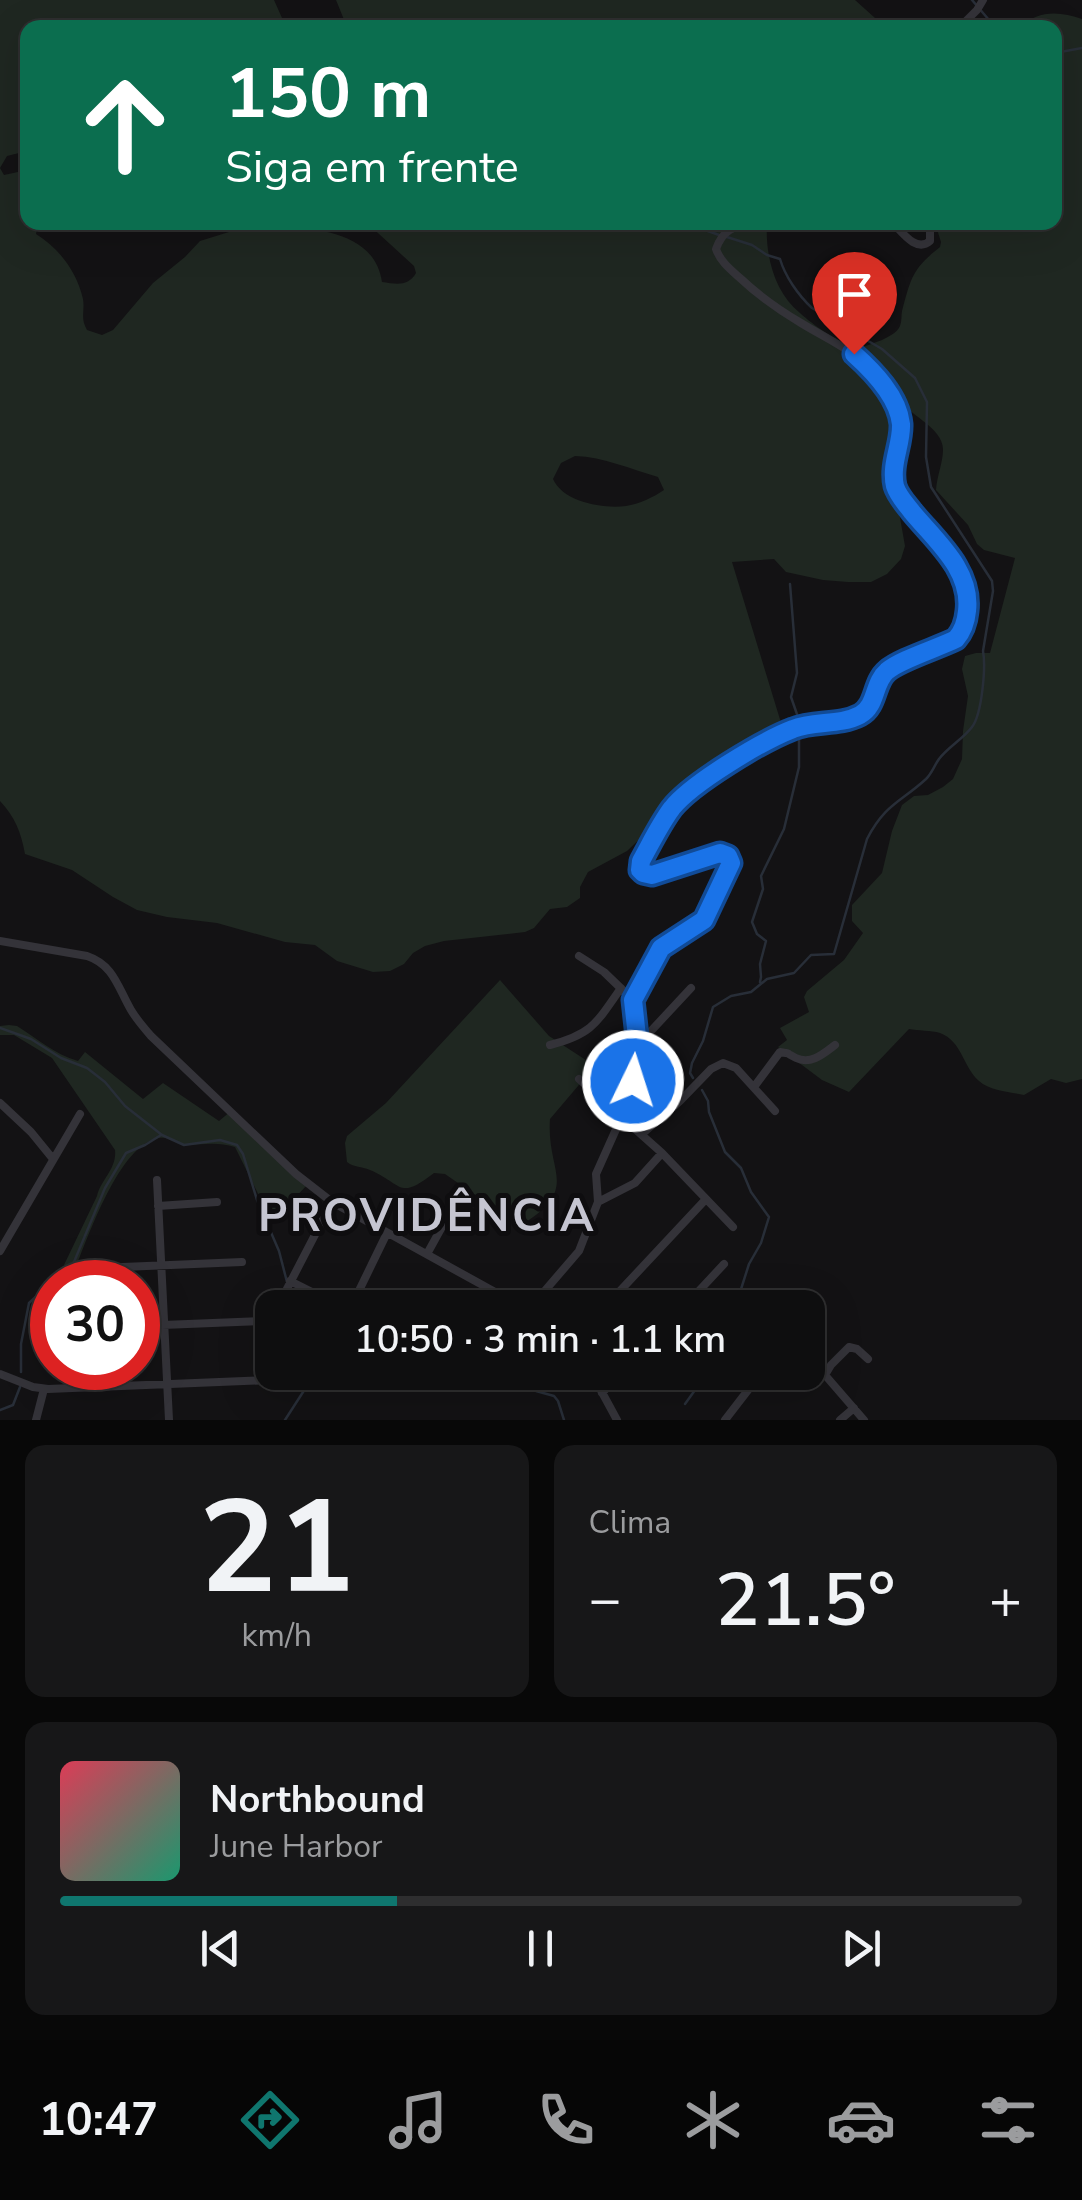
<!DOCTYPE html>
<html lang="pt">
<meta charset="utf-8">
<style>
:root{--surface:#0e0e0f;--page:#171718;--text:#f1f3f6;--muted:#9b9c9e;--line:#2e2e2f;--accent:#0f766e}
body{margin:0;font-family:"Nunito Sans",sans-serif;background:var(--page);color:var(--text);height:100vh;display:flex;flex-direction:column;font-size:38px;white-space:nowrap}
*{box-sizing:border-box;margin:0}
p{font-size:32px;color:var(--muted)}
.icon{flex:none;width:55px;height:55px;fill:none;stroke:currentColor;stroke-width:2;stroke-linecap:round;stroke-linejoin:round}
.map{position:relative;height:1420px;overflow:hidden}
.drawer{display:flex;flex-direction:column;gap:25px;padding:25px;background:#080808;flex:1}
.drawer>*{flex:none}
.hud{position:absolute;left:20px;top:20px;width:1042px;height:210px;border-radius:20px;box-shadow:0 10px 40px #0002,0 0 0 2px var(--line);background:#0b6e4f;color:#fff;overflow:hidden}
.speed{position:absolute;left:30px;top:1260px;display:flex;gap:20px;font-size:50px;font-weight:700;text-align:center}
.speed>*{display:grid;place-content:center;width:130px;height:130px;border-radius:50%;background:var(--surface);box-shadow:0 10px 40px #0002,0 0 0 2px var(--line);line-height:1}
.speed .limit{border:15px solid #d22;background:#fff;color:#111}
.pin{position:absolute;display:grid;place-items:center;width:85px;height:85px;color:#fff;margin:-102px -42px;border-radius:50% 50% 50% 0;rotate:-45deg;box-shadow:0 0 10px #0007}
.pin .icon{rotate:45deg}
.me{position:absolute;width:110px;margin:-55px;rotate:4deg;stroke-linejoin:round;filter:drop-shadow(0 0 8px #0008)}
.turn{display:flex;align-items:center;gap:35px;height:210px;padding:0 40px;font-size:45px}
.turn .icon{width:130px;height:130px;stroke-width:2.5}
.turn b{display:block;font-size:70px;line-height:85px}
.big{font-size:75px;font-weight:600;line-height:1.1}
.drawer .card{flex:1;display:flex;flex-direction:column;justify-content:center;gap:15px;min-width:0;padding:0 35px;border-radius:20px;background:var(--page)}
.drawer .dial{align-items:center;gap:0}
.dial b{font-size:130px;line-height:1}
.song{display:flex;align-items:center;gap:30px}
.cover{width:120px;height:120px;border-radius:15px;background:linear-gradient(135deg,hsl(350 70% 55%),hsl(160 70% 35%))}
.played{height:10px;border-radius:5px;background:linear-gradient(90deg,var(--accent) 35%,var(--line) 35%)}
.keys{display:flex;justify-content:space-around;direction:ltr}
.heat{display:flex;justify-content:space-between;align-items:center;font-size:55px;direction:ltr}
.drawer .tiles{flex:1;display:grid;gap:25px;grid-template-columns:1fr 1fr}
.card:last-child{grid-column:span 2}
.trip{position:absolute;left:255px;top:1290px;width:570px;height:100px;border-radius:20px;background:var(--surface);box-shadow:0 10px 40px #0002,0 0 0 2px var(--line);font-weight:600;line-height:100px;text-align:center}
.dock{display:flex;height:160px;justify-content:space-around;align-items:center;background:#060606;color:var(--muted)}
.dock .icon{width:70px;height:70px}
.dock .current{color:var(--accent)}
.dock b{font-size:45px;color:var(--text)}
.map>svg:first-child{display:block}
.green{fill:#1f2721;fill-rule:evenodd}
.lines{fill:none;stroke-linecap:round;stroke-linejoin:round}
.stream{stroke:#282e38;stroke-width:2.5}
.minor{stroke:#343339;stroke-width:8}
.route-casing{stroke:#114b97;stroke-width:25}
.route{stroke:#1a73e8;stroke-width:18}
.labels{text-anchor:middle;stroke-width:10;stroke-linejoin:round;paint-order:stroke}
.district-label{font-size:45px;font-weight:bold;letter-spacing:2.5px;fill:#c5c5d1;stroke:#0e0d0f}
</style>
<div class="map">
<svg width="1082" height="1420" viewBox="0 0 1082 1420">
<rect width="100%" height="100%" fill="#131214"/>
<!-- green -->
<path class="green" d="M 0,0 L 274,0 L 286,27 L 28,28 L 27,151 L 7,156 L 0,168 L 4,175 L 27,170 L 28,222 L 38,223 L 36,234 C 59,248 77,272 83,299 C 85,311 80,318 87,330 L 102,335 L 113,330 L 153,283 L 185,257 L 200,241 L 229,232 L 259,232 L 277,223 L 280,226 C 319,229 375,233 382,282 C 396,284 408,287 416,273 L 414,266 L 367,223 L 767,222 C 765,255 774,292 800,313 C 812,324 844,348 860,347 C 866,347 875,342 882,340 C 888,337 897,333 900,326 C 902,321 901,316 902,311 C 911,278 912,269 940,247 L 941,242 L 935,223 L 1055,222 L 1055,28 L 1021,27 C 1037,10 1060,11 1082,19 L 1082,1079 L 1066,1083 L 1051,1079 L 1024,1095 C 1010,1092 990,1091 979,1081 C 963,1067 962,1041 940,1033 C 931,1030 918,1031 909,1029 L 849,1092 L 822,1080 L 778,1047 L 787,1040 L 780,1028 L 809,1012 L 804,997 L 807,991 L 844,960 L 863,933 L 852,921 L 852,905 L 882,873 L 892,831 L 902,805 L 914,796 L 928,795 L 943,787 L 953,779 L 962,759 L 963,731 L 968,696 L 962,669 L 965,656 L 976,653 L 990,653 L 1015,558 L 984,550 L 977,544 L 968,525 L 936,490 C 937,476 943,462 943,450 C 944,428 907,414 895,396 L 901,438 L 893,478 L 905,546 L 901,559 L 887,574 L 871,582 L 848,582 L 823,580 L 786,572 L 774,559 L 732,562 L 782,726 L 716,769 L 686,782 L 646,833 L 627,851 L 588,872 L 580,887 L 580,898 L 567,907 L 550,909 L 534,928 L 525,932 L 444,941 L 425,946 L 413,953 L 404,964 L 390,971 L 373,972 L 337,961 L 315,945 L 285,942 L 217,923 L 167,917 L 137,910 L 113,897 L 72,870 L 25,854 C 21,832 15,817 0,801 ZM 575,456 C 604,457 630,469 658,477 L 664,490 C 654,497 639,504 626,506 C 603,509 563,502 553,479 L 561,463 Z
M 336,0 L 855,0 L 885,27 L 347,27 Z
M 500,980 L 549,1036 L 595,1066 L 550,1119 C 546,1174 582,1187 520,1226 L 445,1174 L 434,1173 C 398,1201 403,1184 370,1170 C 361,1166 355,1168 347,1162 L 345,1143 L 347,1136 L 386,1103 Z
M 9,1025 L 17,1026 C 38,1039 54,1054 78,1061 L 85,1052 L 143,1099 L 163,1083 L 219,1121 L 231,1111 L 308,1184 L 272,1222 L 235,1147 C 219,1142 205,1144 189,1145 C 178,1145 171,1136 159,1138 C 120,1143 88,1237 74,1272 L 64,1265 L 97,1196 C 101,1179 117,1169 115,1150 L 52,1058 L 14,1035 L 0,1035 L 0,1026 Z"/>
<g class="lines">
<!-- stream -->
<path class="stream" d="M 972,0 L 989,20 L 992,28
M 1055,53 L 1082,48
M 683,222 L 719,235
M 760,982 L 761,977 L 760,964 L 766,941 L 757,934 L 752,922 L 763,889 L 761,876 L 784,829 L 799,767 L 799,720 L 791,697 L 797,673 L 790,584
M 0,1028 L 31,1039 L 61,1058 L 87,1068 L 105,1082 L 125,1106 L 162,1135 L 184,1145 L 220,1140 L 237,1145 L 243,1154 L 257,1200 L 279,1251 L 287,1282
M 693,1078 L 690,1073 L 692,1063 L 703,1041 L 713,1007 L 731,996 L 751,992 L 767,979 L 794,973 L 811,955 L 834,954 L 867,839 C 885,804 901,802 926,779 C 932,773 934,766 939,759 C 948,747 963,739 972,727 C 982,714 986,667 983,651 L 993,591 L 992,581 L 931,487 L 926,457 L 927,402 L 915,378 L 882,349 L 812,308 C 798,295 785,276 780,259 L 767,255 L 752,245 L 727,237
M 702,1090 L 708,1101 L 709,1112 L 725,1152 L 741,1168 L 751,1192 L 769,1217 L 761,1243 L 749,1264 L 735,1308
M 291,1289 L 317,1304 L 328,1308
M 21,1372 L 21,1344 L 29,1303 L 74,1262 L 105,1188 L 126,1153 L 145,1145 L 161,1135
M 498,1372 L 536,1391 L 554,1396 L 558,1401 L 564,1420
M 685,1404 L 708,1372
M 0,1410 L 13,1405 L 20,1387
M 285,1420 L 316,1372"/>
<!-- minor -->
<path class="minor" d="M 959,28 L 977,10 L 983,0
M 892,222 C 902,232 916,253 930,241 L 930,222
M 0,941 L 87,956 C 114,965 118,988 131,1010 C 137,1020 144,1028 151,1036 L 296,1174 L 332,1202 L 524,1308
M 579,956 L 604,972 L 633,1000
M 550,1045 C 593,1034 597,1022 621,988
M 637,1046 L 691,988
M 579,1079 L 662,1153 L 733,1227
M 754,1087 L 780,1052 C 796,1055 781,1051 796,1058 C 811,1065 823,1054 835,1045
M 0,1103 L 31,1132 L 53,1159
M 642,1134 L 680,1101 L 711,1069 L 723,1063 L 736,1068 L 775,1111
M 157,1180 L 169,1420
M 598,1202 L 635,1183 L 662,1153
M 158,1206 L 217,1202
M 0,1251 L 80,1114
M 427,1254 L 454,1205
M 99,1268 L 242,1262
M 290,1281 L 322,1297 L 349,1306 L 353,1303 L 387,1233
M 277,1308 L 332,1202
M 530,1308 L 579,1251 L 598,1202 L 596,1174 L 622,1116 L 635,1072 L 637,1046 L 633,1000 L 661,948 L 699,924 L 709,914 L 729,868 L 731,858 L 724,853 L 720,853 L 651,875 L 643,873 C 639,862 644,855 650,845 C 657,832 664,817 674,806 C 693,783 769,735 798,727 C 818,721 847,726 865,712 C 877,703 874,682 886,671 C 899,659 938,649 956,639 C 963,631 966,622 967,612 C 974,556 914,532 897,489 C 888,467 903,445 900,422 C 898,405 886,387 876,375 C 856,351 827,339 801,323 C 779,310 758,295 740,278 C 730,269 720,261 716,249 C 723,229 734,227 753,222
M 604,1308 L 706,1199
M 683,1308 L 724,1264
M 138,1326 L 264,1321 L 272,1316
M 591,1372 L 617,1420
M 0,1374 L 33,1387 L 48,1389 L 296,1379 L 309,1372
M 602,1393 L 622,1372
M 36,1420 L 44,1389
M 725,1420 L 762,1372
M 840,1420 L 854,1408
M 864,1420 L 825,1375 L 831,1365 L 849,1347 L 857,1349 L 868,1359"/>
</g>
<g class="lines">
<!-- route casing -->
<g class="route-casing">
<path id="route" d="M 633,1081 L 638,1046 L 633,1000 L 661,948 L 704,920 L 731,863 L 728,856 L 720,853 L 652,875 L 643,873 L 640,870 L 641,861 C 651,843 660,824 672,808 C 692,783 762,741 793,729 C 814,720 839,726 860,715 C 877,706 873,683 887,671 C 899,660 938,648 956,639 C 963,631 966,622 967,611 C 972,570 935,540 912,512 C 906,504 898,496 895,486 C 890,464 902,444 901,424 C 898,396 873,371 854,354"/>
</g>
<!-- route -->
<use href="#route" class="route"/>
</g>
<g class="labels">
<!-- district labels -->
<g class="district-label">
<text x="427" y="1231">PROVIDÊNCIA</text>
</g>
</g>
</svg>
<div class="speed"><div class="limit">30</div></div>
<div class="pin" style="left:854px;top:354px;background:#d93025"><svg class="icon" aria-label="arrive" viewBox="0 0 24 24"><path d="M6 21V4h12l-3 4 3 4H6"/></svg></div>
<svg class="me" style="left:633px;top:1081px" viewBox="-20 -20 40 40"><circle r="17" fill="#1a73e8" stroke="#fff" stroke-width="3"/><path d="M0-11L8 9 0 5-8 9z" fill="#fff"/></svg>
<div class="trip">10:50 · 3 min · 1.1 km</div>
<div class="hud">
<div class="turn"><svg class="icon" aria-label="ahead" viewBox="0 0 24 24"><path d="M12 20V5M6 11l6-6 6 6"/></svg><div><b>150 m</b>Siga em frente</div></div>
</div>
</div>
<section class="drawer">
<div class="tiles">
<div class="card dial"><b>21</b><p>km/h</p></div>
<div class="card"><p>Clima</p>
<div class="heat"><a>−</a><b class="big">21.5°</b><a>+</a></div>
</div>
<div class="card">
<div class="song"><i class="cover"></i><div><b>Northbound</b><p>June Harbor</p></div></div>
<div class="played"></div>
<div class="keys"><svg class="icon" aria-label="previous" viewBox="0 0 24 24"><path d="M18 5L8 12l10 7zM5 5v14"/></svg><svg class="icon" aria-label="pause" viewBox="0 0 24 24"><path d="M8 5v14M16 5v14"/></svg><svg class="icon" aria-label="next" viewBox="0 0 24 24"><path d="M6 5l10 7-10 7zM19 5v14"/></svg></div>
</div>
</div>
</section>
<nav class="dock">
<b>10:47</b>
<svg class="icon current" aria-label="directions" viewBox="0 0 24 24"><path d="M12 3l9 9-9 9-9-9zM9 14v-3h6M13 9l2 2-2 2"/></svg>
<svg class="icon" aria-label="music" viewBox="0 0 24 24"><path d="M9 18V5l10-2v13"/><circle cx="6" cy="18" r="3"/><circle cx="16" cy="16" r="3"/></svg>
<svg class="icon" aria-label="phone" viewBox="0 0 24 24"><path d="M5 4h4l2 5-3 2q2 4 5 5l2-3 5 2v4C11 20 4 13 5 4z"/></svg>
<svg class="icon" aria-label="climate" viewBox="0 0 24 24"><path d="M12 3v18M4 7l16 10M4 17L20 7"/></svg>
<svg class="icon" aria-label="car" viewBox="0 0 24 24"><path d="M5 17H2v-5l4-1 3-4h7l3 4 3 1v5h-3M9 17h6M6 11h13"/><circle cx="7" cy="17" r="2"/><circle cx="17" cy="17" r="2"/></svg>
<svg class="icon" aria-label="filters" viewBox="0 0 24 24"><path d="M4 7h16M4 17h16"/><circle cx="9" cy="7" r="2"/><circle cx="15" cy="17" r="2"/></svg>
</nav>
